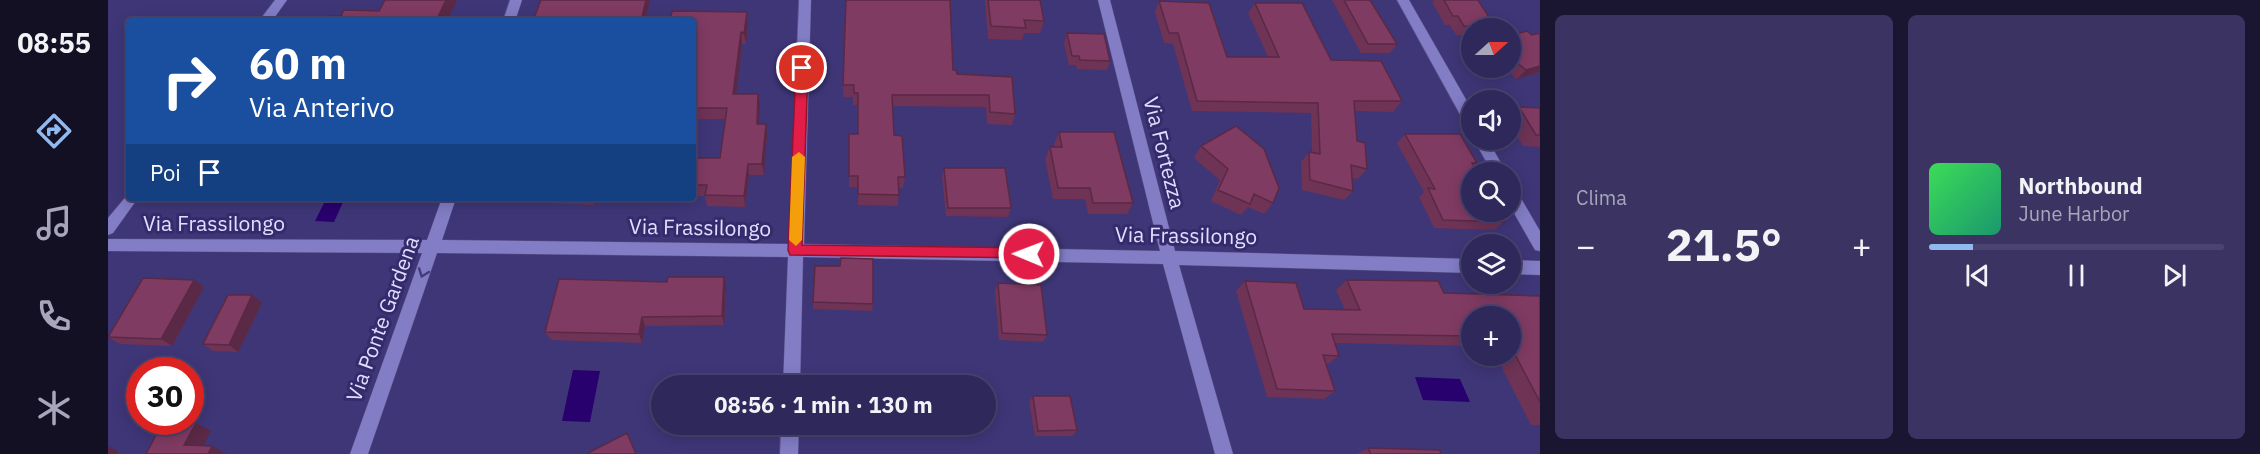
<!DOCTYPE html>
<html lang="it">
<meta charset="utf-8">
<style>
:root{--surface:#2f285a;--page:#3b3463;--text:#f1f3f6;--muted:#a7a6bb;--line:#4a4470;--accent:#90b9f0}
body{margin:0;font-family:"IBM Plex Sans",sans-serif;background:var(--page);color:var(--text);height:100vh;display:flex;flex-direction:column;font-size:22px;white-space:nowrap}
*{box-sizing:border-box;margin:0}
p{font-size:20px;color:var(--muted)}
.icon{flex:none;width:33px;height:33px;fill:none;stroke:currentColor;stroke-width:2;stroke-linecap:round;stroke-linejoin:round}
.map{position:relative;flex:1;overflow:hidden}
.drawer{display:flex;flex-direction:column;gap:15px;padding:15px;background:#1a1632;width:720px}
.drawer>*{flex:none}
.guide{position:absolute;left:18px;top:18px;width:570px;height:183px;border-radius:6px;box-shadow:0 3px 15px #0003,0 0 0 2px var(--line);background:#1a4fa0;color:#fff;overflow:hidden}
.needle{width:39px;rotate:69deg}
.controls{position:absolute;left:1353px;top:18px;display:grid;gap:12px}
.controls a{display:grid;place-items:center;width:60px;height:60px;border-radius:50%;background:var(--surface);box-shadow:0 3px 15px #0003,0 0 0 2px var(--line);font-size:30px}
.speed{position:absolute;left:18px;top:357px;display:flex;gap:12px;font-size:30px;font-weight:700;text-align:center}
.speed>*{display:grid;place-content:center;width:78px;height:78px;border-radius:50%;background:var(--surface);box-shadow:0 3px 15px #0003,0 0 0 2px var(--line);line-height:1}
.speed .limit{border:9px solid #d22;background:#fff;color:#111}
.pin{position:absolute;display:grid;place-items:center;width:51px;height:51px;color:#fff;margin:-26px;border:3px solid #fff;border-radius:50%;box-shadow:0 2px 6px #0007}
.me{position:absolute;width:66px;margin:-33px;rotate:271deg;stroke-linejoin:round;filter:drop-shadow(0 0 4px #0008)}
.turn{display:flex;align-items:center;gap:21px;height:126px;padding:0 24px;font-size:27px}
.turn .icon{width:78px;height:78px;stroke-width:2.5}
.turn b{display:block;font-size:42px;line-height:51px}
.then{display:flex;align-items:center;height:57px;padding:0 24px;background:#0003;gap:12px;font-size:22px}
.big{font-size:45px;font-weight:800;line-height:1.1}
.drawer .tile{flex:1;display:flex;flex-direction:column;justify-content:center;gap:9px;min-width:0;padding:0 21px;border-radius:9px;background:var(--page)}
.song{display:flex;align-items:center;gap:18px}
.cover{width:72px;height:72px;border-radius:9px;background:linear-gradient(135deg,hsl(130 70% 55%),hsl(160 70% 35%))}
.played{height:6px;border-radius:3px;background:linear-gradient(90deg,var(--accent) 15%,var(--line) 15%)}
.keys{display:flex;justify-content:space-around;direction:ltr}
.heat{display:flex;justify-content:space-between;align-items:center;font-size:33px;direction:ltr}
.drawer .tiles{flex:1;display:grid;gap:15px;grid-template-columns:repeat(2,1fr)}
.trip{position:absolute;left:543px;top:375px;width:345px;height:60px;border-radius:30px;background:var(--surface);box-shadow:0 3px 15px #0003,0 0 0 2px var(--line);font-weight:800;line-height:60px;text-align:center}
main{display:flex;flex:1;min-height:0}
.tab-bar{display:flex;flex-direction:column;width:108px;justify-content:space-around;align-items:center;background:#131024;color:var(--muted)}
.tab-bar .icon{width:42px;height:42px}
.tab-bar .current{color:var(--accent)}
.tab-bar b{font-size:27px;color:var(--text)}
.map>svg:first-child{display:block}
.water{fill:#29016e}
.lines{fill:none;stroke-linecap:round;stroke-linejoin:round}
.street-casing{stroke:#574e85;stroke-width:1}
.street{fill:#827dc5;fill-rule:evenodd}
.wall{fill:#6e3355}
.shaded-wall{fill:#5a2945}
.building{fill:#803b63;stroke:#5a2945;stroke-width:1.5}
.oneway{stroke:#443b7e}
.route{fill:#e11d48;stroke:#92132f;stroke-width:1.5}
.slow{fill:#f59e0b}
.labels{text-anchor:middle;stroke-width:6;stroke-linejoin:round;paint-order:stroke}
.street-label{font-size:21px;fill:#e0dfff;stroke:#352b6c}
</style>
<main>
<nav class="tab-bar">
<b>08:55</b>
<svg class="icon current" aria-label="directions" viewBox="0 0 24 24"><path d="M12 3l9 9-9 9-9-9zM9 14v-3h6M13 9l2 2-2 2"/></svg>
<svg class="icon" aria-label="music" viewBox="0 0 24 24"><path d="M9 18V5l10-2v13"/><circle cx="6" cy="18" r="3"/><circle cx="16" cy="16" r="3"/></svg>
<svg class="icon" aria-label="phone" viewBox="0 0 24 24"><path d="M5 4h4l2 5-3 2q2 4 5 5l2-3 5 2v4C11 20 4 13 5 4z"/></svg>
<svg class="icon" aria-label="climate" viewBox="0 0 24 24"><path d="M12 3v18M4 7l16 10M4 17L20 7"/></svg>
</nav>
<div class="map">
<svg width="1432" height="454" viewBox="0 0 1432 454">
<rect width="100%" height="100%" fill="#3f3678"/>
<!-- water -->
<path class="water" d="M 218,199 L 236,200 L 226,222 L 207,221 Z
M 465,370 L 492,371 L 482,422 L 454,421 Z
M 1307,377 L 1352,379 L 1362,402 L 1315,400 Z"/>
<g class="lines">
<!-- street casing -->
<g class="street-casing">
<path id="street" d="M 167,0 L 179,0 L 164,21 L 151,21 Z
M 402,0 L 414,0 L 407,21 L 395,21 Z
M 691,0 L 703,0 L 696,244 L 1052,251 L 990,0 L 1002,0 L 1067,251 L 1364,259 L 1364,273 L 1071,265 L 1125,454 L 1107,454 L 1055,264 L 695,257 L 692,386 L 675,386 L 680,257 L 329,253 L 260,454 L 242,454 L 314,253 L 0,251 L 0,239 L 319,240 L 334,198 L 348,198 L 334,240 L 681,244 Z
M 1289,0 L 1301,0 L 1364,110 L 1364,128 L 1359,127 Z
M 1366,140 L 1380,140 L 1398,172 L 1384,172 Z
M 1402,186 L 1407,188 L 1432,231 L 1432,251 L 1427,250 L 1402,206 Z
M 21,193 L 21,198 L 30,198 L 5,233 L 0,235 L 0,218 Z
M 1402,260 L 1432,261 L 1432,275 L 1402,274 Z
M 673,424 L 691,424 L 690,454 L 672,454 Z"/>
</g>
<!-- street -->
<use href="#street" class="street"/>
</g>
<!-- wall -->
<path class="wall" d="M 433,0 L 541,0 L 542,1 L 537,21 L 427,21 L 426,18 Z
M 738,0 L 845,70 L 849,74 L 904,77 L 907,114 L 904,125 L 879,124 L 878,107 L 785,106 L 786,135 L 797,177 L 795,188 L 791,188 L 790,206 L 750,205 L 750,187 L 741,187 L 741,134 L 749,134 L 749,105 L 745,105 L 745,97 L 735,97 Z
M 877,0 L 932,0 L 936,21 L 932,33 L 916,33 L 914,40 L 880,39 Z
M 1224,0 L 1262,0 L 1289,44 L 1282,53 L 1253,53 Z
M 1326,0 L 1370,0 L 1388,28 L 1364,28 L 1364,41 L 1358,36 L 1348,35 L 1342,25 L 1337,25 L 1324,2 Z
M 1051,1 L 1119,57 L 1160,57 L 1140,13 L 1147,3 L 1223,60 L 1294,101 L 1285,112 L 1247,111 L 1249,141 L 1259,169 L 1250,179 L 1244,178 L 1245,191 L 1236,200 L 1194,190 L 1193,162 L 1201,152 L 1204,152 L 1203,113 L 1084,111 L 1065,44 L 1056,43 L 1047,12 Z
M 639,12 L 640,24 L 638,44 L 634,44 L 628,94 L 652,105 L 651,124 L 659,135 L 656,175 L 641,175 L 637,207 L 599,206 L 597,196 L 585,196 L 585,158 L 612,158 L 618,119 L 585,119 L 585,21 Z
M 959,33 L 1002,61 L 999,70 L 969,69 L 968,65 L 961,65 L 956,43 Z
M 1402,36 L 1432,72 L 1409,79 L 1395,68 L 1402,68 Z
M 1411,107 L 1432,108 L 1432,147 L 1415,146 L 1402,125 L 1402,115 Z
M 951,132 L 1025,203 L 1019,214 L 980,214 L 977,199 L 945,199 L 937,159 L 942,147 L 947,147 L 946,144 Z
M 1297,134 L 1369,163 L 1366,166 L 1396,222 L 1386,230 L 1326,228 L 1311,197 L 1316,192 L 1289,143 Z
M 1093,146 L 1165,203 L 1156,214 L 1140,207 L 1133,215 L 1103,201 L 1112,180 L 1086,158 Z
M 836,168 L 903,208 L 900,217 L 838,216 L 834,176 Z
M 437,198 L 488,198 L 486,205 L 439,203 Z
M 86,280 L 96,287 L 64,346 L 12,344 L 0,337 Z
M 1239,280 L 1336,293 L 1432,296 L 1432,425 L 1423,425 L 1388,356 L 1402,356 L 1402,316 L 1364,316 L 1364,346 L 1227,343 L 1231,356 L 1220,364 L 1218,364 L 1227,391 L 1216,399 L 1159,397 L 1128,291 L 1137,281 L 1196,309 L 1237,310 L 1228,290 Z
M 890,283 L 939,335 L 935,342 L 891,340 L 887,291 Z
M 618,286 L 616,325 L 537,326 L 534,343 L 443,340 L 437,332 Z
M 705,302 L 765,304 L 764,311 L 705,309 Z
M 154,303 L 130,352 L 105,351 L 95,344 Z
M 925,396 L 969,430 L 965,436 L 927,436 L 921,402 Z
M 1260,448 L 1333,454 L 1249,454 Z"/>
<!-- shaded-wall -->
<path class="shaded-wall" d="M 338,0 L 349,0 L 339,21 L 328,21 Z
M 538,0 L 541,0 L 542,1 L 537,21 L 535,21 L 534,17 Z
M 639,12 L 640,24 L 638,44 L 636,33 Z
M 633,32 L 634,44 L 627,105 L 625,94 Z
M 1432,66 L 1432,72 L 1409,79 L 1418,70 Z
M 650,94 L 652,105 L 651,135 L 649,124 Z
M 658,124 L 659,135 L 656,175 L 654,164 Z
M 640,164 L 641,175 L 637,207 L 636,196 Z
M 483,198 L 488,198 L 486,205 Z
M 616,277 L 618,286 L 616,325 L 614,316 Z
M 86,280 L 96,287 L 64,346 L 53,339 Z
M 144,295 L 154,303 L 130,352 L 121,345 Z
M 534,317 L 537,326 L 534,343 L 531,334 Z
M 88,423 L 103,431 L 92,453 L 76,445 Z
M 0,446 L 10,451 L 9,454 L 0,454 Z
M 104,446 L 119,454 L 100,454 Z"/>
<!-- building -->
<path class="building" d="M 277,0 L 338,0 L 328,21 L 218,21 L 221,16 L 233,16 L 236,10 L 271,11 Z
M 433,0 L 538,0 L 534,17 L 523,17 L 522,21 L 440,21 L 440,19 L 426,18 Z
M 738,0 L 842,0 L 845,70 L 848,70 L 849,74 L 904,77 L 907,114 L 882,112 L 881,95 L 784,95 L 786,135 L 794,136 L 797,177 L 790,177 L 791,195 L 750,194 L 750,176 L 741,176 L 741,134 L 750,134 L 750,93 L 746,93 L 746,85 L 735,85 Z
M 880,0 L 932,0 L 936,21 L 916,20 L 918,28 L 883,26 Z
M 1236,0 L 1262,0 L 1289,44 L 1260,44 Z
M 1336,0 L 1370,0 L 1388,28 L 1368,28 L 1366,27 L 1356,26 L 1350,16 L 1345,16 Z
M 1051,1 L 1101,3 L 1119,57 L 1171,57 L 1147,3 L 1194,3 L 1223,60 L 1273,61 L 1294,101 L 1246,101 L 1249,141 L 1257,143 L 1259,169 L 1243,165 L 1245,191 L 1202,180 L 1201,152 L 1212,154 L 1210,103 L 1089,101 L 1070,33 L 1061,33 Z
M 564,11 L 639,12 L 636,33 L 633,32 L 625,94 L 650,94 L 649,124 L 658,124 L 654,164 L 640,164 L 636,196 L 597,195 L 599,185 L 585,185 L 585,158 L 612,158 L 619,108 L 585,108 L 585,80 L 586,72 L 585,72 L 585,21 L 562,21 Z
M 1419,31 L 1424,35 L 1432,33 L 1432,66 L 1418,70 L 1402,57 L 1402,36 Z
M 959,33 L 996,34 L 1002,61 L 972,60 L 971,56 L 964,56 Z
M 1411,107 L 1432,108 L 1432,135 L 1428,135 Z
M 1128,126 L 1156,149 L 1171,188 L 1165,203 L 1146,194 L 1142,204 L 1110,190 L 1120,169 L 1093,146 Z
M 951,132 L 1006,132 L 1025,203 L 985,203 L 982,188 L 950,188 L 942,147 L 954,147 Z
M 1297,134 L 1352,134 L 1369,163 L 1364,163 L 1370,172 L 1364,172 L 1364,212 L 1390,212 L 1396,222 L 1335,220 L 1320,188 L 1327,189 Z
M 836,168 L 897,168 L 903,208 L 840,208 Z
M 733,258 L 765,259 L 765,304 L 705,302 L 707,266 L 732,266 Z
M 560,277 L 616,277 L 614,316 L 534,317 L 531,334 L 437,332 L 451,279 L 559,282 Z
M 35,278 L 86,280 L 53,339 L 0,337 Z
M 1239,280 L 1330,281 L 1336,293 L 1432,296 L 1432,402 L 1402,345 L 1402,316 L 1364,316 L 1364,336 L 1224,334 L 1231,356 L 1215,355 L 1227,391 L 1169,389 L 1137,281 L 1188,283 L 1196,309 L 1252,310 Z
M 890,283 L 933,285 L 939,335 L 894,333 Z
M 120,295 L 144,295 L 121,345 L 95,344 Z
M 925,396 L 962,396 L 969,430 L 930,431 Z
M 55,422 L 88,423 L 76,445 L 104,446 L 100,454 L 38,454 Z
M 519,433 L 528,454 L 480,454 L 480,453 Z
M 1260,448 L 1332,450 L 1333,454 L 1263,454 Z"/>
<!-- one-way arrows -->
<defs><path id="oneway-chevron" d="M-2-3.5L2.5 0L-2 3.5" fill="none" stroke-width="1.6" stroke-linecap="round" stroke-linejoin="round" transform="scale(1.5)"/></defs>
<use class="oneway" href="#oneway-chevron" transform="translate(315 273) rotate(110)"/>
<!-- route -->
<path class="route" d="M 694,64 L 700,68 L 694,245 L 921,248 L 928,254 L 926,258 L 682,255 L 680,250 L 688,68 Z"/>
<!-- slow -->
<path class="slow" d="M 691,152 L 697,157 L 694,240 L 688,246 L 681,240 L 684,157 Z"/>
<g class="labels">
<!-- street labels -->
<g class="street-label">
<text transform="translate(1056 153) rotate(76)" y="7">Via Fortezza</text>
<text x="106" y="231">Via Frassilongo</text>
<text transform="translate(592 228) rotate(1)" y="7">Via Frassilongo</text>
<text transform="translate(1078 236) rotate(1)" y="7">Via Frassilongo</text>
<text transform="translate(275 319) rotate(-70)" y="7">Via Ponte Gardena</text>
</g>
</g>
</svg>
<div class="controls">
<a><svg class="needle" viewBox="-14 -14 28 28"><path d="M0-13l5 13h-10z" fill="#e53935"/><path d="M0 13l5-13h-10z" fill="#a7a6bb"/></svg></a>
<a><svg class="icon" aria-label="sound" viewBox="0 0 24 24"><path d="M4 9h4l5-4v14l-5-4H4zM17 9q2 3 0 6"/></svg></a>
<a><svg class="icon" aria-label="search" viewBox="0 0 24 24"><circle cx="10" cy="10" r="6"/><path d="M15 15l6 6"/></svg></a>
<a><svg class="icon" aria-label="layers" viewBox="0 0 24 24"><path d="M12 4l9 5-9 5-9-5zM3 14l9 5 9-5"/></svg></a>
<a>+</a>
</div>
<div class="speed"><div class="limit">30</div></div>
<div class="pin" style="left:694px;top:68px;background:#d93025"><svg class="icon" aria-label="arrive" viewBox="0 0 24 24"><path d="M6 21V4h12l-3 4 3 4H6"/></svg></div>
<svg class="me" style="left:921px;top:254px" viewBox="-20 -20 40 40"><circle r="17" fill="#e11d48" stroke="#fff" stroke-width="3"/><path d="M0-11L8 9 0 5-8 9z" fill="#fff"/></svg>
<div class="trip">08:56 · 1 min · 130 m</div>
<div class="guide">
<div class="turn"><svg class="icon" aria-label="right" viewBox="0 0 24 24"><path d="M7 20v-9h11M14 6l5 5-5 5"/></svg><div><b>60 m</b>Via Anterivo</div></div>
<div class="then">Poi<svg class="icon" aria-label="arrive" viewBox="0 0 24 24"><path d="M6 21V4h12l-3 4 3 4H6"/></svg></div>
</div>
</div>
<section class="drawer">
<div class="tiles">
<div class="tile"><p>Clima</p>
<div class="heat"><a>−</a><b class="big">21.5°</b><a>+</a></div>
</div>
<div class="tile">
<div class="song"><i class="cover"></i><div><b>Northbound</b><p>June Harbor</p></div></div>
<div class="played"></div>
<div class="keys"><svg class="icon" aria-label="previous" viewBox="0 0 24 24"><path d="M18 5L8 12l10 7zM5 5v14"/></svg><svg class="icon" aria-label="pause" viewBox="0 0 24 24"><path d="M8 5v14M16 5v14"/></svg><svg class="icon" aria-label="next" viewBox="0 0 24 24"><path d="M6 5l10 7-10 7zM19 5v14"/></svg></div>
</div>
</div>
</section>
</main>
